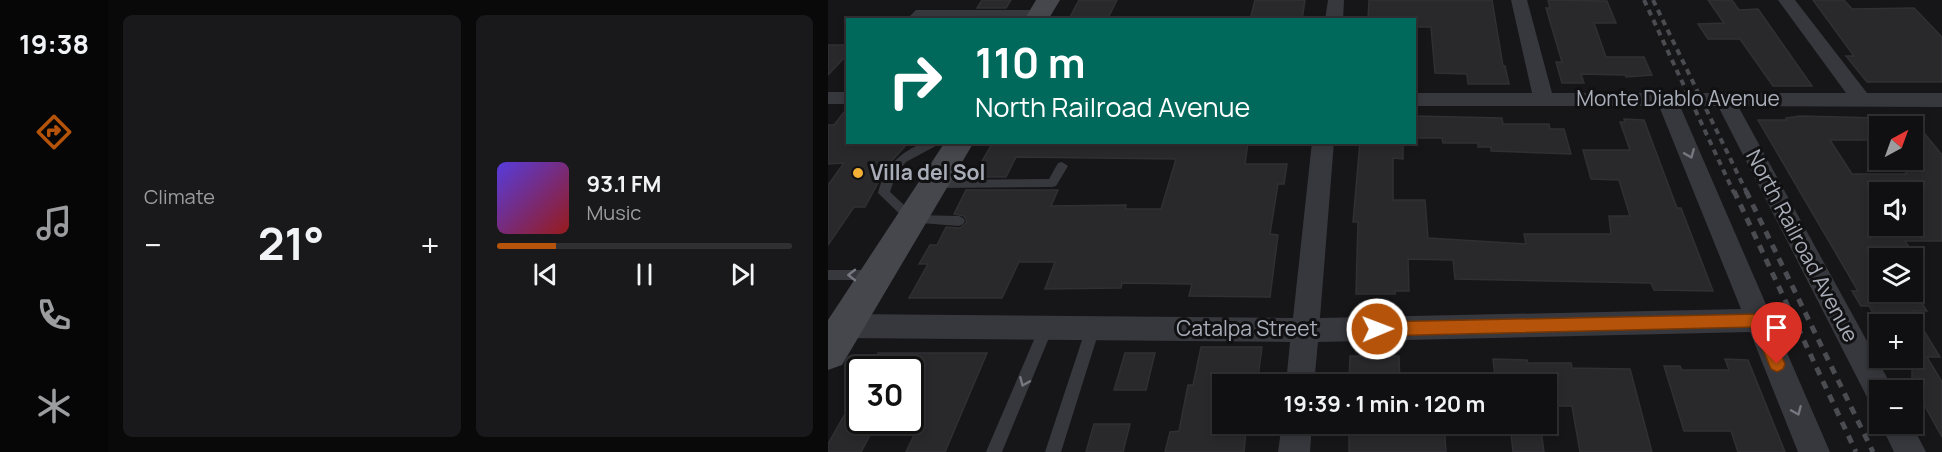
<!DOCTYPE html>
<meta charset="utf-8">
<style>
:root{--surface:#101012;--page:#19191b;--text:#f1f3f6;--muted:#9c9d9f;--line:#303032;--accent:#b45309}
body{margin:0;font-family:Manrope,sans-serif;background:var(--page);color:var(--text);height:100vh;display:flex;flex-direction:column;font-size:22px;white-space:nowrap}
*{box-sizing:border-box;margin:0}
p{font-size:20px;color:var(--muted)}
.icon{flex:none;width:33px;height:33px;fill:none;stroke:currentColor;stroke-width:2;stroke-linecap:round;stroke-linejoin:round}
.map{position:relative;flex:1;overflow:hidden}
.side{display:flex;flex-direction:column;gap:15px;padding:15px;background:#09090a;width:720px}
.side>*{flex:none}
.banner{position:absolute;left:18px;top:18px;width:570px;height:126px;border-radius:0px;box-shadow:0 3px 9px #0003,0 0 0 2px var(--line);background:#00695c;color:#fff;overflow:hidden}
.needle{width:39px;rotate:41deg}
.fabs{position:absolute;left:1041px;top:116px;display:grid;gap:12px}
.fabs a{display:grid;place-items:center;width:54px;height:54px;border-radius:0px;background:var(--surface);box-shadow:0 3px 9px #0003,0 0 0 2px var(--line);font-size:30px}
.speed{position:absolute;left:18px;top:356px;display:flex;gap:12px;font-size:30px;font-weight:700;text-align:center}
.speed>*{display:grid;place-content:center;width:78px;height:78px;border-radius:50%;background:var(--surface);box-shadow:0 3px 9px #0003,0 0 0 2px var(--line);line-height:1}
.speed .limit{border:3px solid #111;border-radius:9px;background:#fff;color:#111}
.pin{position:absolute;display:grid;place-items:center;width:51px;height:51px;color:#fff;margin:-62px -26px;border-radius:50% 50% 50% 0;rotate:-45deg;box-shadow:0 0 6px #0007}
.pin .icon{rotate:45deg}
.me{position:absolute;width:66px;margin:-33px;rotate:89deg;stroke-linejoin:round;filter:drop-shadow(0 0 4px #0008)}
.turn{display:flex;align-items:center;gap:21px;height:126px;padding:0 30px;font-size:27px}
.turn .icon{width:78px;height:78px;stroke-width:2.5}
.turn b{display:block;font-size:42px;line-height:51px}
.big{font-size:45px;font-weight:700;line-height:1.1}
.side .card{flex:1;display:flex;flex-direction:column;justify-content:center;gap:9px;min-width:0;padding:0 21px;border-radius:9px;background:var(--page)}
.song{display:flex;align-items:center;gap:18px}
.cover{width:72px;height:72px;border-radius:9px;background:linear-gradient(135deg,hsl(250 70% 55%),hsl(0 70% 35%))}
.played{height:6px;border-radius:3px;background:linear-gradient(90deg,var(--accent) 20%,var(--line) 20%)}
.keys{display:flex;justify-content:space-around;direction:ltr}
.heat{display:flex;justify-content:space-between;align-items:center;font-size:33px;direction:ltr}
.side .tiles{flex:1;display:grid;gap:15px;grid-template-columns:repeat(2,1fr)}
.trip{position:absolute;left:384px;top:374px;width:345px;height:60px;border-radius:0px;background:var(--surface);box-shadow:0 3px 9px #0003,0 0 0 2px var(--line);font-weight:700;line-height:60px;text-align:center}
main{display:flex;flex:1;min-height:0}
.dock{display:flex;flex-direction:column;width:108px;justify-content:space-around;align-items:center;background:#060607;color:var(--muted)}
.dock .icon{width:42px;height:42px}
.dock .active{color:var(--accent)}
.dock b{font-size:27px;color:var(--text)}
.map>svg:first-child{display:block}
.building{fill:#29292c;stroke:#303034;stroke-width:1.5;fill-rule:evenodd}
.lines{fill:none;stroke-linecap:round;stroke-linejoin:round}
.service{fill:#37383d;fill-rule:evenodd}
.minor{fill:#37383d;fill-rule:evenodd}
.secondary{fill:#45474d;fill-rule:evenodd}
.rail-far1{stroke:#4a4c52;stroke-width:4;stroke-dasharray:6 5;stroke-linecap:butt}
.rail{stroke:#4a4c52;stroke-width:5;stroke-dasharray:8 7;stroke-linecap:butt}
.oneway{stroke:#757881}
.route{fill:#b45309;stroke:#753606;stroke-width:1.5}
.poi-dot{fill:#f2b134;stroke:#111113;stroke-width:2}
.labels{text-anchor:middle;stroke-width:6;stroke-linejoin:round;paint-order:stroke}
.street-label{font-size:21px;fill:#a8adb8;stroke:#111113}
.poi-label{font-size:21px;font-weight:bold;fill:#a8adb8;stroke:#111113;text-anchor:start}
</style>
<main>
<nav class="dock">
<b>19:38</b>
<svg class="icon active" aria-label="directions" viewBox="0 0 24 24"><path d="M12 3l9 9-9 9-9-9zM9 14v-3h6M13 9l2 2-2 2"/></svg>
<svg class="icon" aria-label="music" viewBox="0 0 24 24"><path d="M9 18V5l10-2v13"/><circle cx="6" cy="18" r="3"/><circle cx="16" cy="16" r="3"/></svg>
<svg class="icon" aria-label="phone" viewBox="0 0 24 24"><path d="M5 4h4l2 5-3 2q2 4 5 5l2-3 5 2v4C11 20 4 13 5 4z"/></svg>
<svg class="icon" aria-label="climate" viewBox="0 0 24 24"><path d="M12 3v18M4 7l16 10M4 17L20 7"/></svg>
</nav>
<section class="side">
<div class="tiles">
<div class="card"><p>Climate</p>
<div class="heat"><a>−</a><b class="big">21°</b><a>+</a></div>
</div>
<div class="card">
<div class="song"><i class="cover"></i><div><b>93.1 FM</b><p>Music</p></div></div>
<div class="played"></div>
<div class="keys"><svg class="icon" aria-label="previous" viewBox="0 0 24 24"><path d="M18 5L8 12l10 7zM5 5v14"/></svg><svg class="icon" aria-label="pause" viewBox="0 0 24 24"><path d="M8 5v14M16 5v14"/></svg><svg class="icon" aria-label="next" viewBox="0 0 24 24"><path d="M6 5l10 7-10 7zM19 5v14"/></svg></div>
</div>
</div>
</section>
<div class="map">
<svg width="1114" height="452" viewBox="0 0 1114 452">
<rect width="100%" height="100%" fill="#161618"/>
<!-- building -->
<path class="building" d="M 154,0 L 183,0 L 178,8 L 149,8 Z
M 251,0 L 289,0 L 280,18 L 241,19 Z
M 427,0 L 477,0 L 474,20 L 422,20 Z
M 541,0 L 664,0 L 675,66 L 677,66 L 681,84 L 640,84 L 639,74 L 607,73 L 603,27 L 586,27 L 586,20 L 540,20 Z
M 720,0 L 779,1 L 788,23 L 766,23 L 778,57 L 816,57 L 824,75 L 798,77 L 797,75 L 753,74 L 756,83 L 734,83 L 728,62 L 734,62 L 718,8 L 722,8 Z
M 880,0 L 904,0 L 911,10 L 930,9 L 984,86 L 945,86 L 912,39 L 880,39 L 870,24 L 896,23 Z
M 985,0 L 1016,0 L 1024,9 L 1086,8 L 1114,37 L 1114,82 L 1039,82 L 1018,56 L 1026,56 Z
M 0,45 L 20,45 L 20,54 L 0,75 Z
M 20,107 L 20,142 L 81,142 L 59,166 L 37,207 L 26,207 L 0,245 L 0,185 L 16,163 L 0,164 L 0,125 L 6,125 Z
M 586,116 L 674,118 L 675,124 L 721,124 L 722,129 L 736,129 L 743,154 L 663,151 L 663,147 L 650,147 L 650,143 L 615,143 L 614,138 L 586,138 Z
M 972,116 L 1052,118 L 1052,140 L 1002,140 L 1024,174 L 1079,174 L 1068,159 L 1084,159 L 1084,118 L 1114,155 L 1114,241 L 1077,241 L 1088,258 L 1052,258 L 1052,291 L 1086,291 L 1099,311 L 1084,311 L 1112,357 L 1099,357 L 1114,382 L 1114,437 L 1084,383 L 1084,317 L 1047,317 L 1041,306 L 1033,306 L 1024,291 L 1030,291 L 930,120 L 959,120 L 958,118 ZM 1052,192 L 1084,192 L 1084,225 L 1052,225 Z
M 796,119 L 816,120 L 849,208 L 853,208 L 885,291 L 826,290 L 823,283 L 627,279 L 625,260 L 580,259 L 581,291 L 567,291 L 567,294 L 528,294 L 530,222 L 525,222 L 532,142 L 575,142 L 575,159 L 565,158 L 565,200 L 597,200 L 600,238 L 698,244 L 696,234 L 783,234 L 781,216 L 802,216 L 791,180 L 763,179 L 755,150 L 802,150 L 792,122 L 797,122 Z
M 165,142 L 420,142 L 417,164 L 459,164 L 456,184 L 450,184 L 442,234 L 450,235 L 442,297 L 361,296 L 364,284 L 294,283 L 293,288 L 217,289 L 227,262 L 191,262 L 174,298 L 81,298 L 100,264 L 91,264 L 102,245 L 109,245 L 118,227 L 132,228 L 139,222 L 136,216 L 126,214 L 138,190 L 230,190 L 223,206 L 298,205 L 297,209 L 333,209 L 348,159 L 188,157 L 178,177 L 145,177 Z
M 373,347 L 434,347 L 429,384 L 394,384 L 394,431 L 418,431 L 416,452 L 337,452 L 342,432 L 351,431 L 360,385 L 365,385 Z
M 50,353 L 159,353 L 117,452 L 78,452 L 87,433 L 82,433 L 82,369 L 42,369 Z
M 297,353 L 327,353 L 318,390 L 286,390 Z
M 522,356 L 571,356 L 572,384 L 521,384 Z
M 665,359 L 699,360 L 700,363 L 743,363 L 744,368 L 802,369 L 824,452 L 752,452 L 744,406 L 731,406 L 727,384 L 673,384 L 672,378 L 667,377 Z
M 897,359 L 920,360 L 957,452 L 910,452 L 903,431 L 856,431 L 836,366 L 852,366 L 854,370 L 901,370 Z
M 32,387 L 32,420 L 50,420 L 33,452 L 0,452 L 0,444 Z
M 682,423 L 712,423 L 716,452 L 685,452 Z
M 266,424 L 302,424 L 295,452 L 258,452 Z
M 616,424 L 618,452 L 521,452 L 521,425 Z"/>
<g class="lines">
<!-- service -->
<path class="service" d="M 88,10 L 211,10 L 215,13 L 211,16 L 90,16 L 87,20 L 78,20 Z
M 97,142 L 115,142 L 78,162 L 68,174 L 62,192 L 87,215 L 131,216 L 135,218 L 137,221 L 135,224 L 131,226 L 80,222 L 50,193 C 57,166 72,152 97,142 Z
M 234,162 L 240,166 L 228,186 L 224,187 L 107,188 L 101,184 L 107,180 L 221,179 L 230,163 Z
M 0,270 L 44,270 L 49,271 L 50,275 L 49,279 L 44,280 L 0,280 Z
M 218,322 L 223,324 L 225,328 L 174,452 L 158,452 L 211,328 L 213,324 Z
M 265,322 L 270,324 L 272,328 L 233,452 L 217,452 L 258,328 L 260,324 Z"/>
<!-- minor -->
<path class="minor" d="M 500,0 L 516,0 L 515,20 L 497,20 Z
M 683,0 L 699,0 L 724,93 L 1018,93 L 950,0 L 967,0 L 1039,93 L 1114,93 L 1114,107 L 910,106 L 1062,383 L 1065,390 L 1052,390 L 1052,407 L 1042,403 L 890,106 L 852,106 L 1002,452 L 970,452 L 922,332 L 490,342 L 486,384 L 458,384 L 462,342 L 16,338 L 6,334 L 2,326 L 6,318 L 16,314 L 465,318 L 484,142 L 506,142 L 492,318 L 913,309 L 831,106 L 586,106 L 586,93 L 704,93 Z
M 0,92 L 20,92 L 20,104 L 0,104 Z
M 454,423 L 484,423 L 482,452 L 450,452 Z
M 1052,423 L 1083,423 L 1098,452 L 1066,452 Z"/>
<!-- secondary -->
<path class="secondary" d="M 208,0 L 232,0 L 220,20 L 196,20 Z
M 117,142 L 146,142 L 14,365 L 0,370 L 0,320 Z"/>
<!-- rail-far1 -->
<path class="rail-far1" d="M 816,0 L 906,193
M 825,0 L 919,193"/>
<!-- rail -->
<path class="rail" d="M 906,191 L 1028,452
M 918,191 L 1045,452"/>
</g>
<!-- one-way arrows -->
<defs><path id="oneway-chevron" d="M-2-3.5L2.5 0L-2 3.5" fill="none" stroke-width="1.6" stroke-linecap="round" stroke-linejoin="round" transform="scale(1.5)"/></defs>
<g class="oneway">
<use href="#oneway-chevron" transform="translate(862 154) rotate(68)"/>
<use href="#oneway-chevron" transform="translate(24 275) rotate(-180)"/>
<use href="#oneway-chevron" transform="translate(196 382) rotate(113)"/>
<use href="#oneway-chevron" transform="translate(969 411) rotate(67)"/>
</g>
<!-- route -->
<path class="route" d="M 930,314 L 936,316 L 957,364 L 955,369 L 949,372 L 943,369 L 926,327 L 549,336 L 543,334 L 541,329 L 543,324 L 549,322 Z"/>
<!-- markers -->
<circle class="poi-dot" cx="30" cy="173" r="6"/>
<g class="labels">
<!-- street labels -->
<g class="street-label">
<text x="850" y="106">Monte Diablo Avenue</text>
<text transform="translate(974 246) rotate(62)" y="7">North Railroad Avenue</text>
<text x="419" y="336">Catalpa Street</text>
</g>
<!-- poi labels -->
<g class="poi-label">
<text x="42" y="180">Villa del Sol</text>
</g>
</g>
</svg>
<div class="fabs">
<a><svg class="needle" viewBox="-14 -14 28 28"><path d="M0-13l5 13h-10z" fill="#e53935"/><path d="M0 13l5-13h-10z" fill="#9c9d9f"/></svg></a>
<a><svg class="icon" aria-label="sound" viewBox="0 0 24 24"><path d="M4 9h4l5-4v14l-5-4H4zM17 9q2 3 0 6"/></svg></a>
<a><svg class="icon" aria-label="layers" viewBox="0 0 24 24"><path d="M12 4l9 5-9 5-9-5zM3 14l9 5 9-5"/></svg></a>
<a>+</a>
<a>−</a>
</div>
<div class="speed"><div class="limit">30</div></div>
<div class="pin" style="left:949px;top:364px;background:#d93025"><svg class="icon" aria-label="arrive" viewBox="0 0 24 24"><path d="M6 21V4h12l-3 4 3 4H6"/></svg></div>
<svg class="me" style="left:549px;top:329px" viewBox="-20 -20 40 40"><circle r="17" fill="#b45309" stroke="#fff" stroke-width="3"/><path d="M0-11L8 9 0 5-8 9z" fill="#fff"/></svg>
<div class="trip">19:39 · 1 min · 120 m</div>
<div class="banner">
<div class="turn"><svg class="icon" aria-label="right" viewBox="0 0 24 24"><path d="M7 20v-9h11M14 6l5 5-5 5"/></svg><div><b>110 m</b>North Railroad Avenue</div></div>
</div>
</div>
</main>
